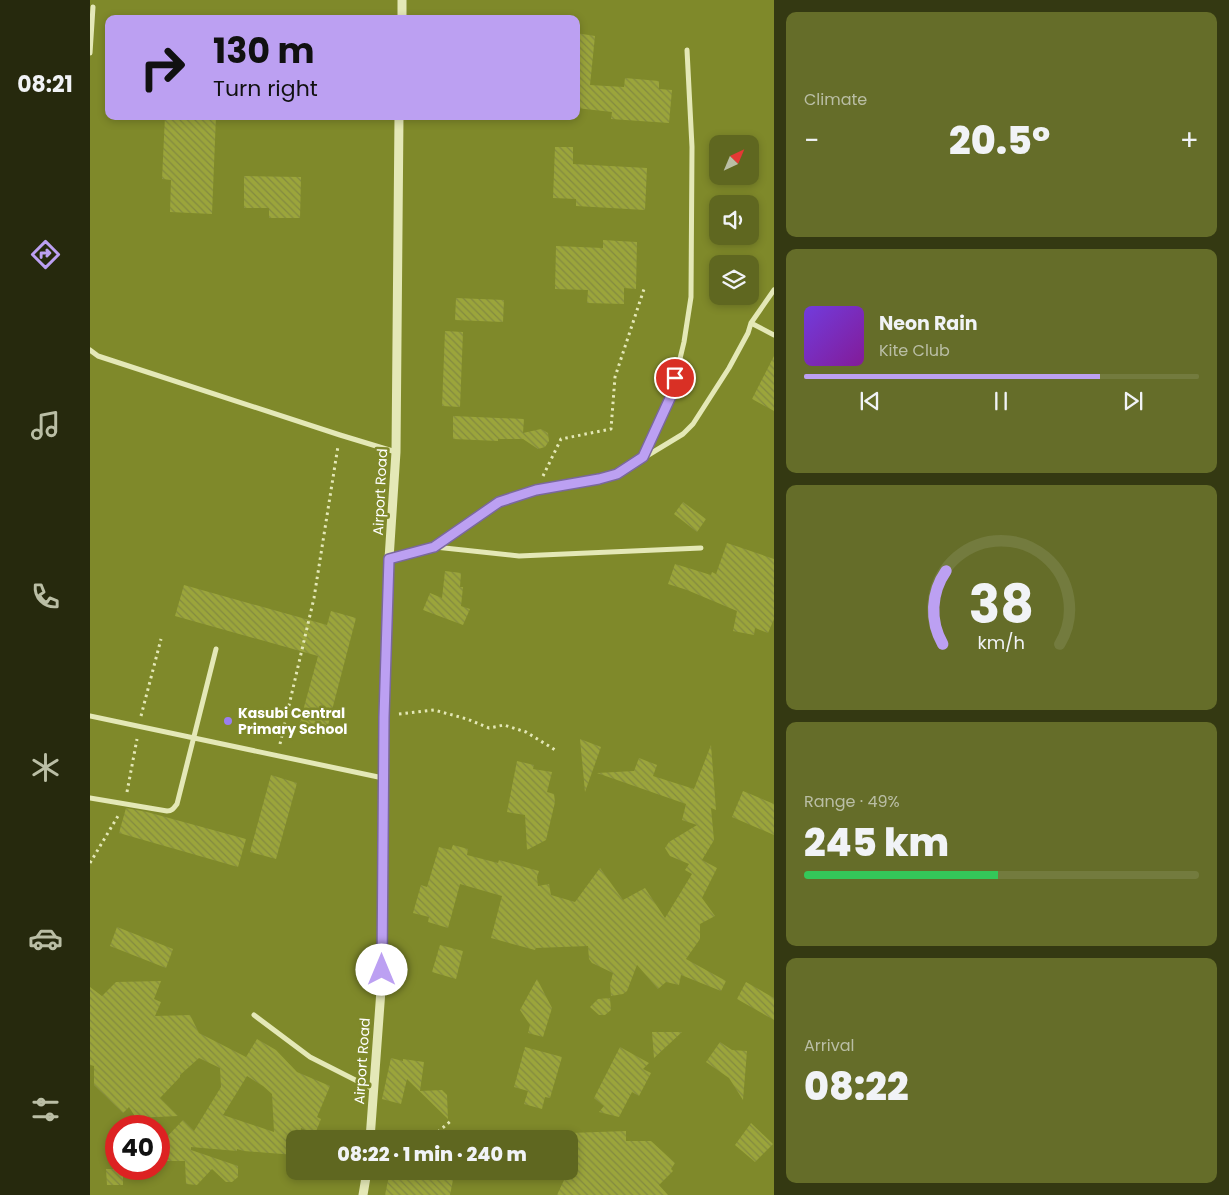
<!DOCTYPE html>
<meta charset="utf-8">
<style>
:root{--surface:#5f6720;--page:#656d29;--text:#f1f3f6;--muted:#babea5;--line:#737b3e;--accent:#bca0f2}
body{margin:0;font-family:Poppins,sans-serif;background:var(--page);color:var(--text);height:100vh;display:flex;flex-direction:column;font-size:19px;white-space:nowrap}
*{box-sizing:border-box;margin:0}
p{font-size:16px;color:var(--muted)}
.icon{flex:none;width:28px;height:28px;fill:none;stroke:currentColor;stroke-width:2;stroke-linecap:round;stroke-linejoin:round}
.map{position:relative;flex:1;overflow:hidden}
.details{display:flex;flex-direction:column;gap:12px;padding:12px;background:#343912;width:455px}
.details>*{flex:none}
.hud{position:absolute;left:15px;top:15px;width:475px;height:105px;border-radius:10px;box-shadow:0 2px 8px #0003;background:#bca0f2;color:#111;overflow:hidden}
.needle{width:32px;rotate:44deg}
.buttons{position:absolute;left:619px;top:135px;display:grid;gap:10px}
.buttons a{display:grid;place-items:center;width:50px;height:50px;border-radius:10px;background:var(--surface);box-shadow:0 2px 8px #0003;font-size:25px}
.speed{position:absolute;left:15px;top:1115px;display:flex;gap:10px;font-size:25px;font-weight:700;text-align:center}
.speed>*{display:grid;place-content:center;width:65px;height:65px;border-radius:50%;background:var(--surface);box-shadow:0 2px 8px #0003;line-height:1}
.speed .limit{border:8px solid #d22;background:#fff;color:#111}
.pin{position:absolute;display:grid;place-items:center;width:42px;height:42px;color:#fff;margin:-21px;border:2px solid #fff;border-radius:50%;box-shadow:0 1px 5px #0007}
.me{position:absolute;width:55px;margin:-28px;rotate:0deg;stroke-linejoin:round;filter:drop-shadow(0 0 4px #0008)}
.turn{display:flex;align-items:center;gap:18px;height:105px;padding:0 25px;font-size:22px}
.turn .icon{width:65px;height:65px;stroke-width:2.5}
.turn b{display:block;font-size:35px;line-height:42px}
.big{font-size:38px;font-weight:800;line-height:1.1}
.details .card{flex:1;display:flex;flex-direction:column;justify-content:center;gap:8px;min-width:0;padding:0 18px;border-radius:10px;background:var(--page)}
.details .dial{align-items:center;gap:0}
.dial svg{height:130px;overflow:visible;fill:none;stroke:var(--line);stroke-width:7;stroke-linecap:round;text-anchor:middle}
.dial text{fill:var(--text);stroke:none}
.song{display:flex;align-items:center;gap:15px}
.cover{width:60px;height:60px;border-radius:8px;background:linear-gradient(135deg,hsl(260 70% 55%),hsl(290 70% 35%))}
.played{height:5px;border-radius:2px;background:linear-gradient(90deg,var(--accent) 75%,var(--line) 75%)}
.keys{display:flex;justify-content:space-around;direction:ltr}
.heat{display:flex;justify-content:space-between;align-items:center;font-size:28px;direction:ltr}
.charge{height:8px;border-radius:4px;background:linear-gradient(90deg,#34c759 49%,var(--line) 0)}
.trip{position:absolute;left:196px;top:1130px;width:292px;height:50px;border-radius:10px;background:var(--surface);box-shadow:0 2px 8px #0003;font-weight:800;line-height:50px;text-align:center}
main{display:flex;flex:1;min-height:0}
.dock{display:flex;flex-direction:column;width:90px;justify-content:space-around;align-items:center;background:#26290d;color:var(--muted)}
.dock .icon{width:35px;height:35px}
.dock .on{color:var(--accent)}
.dock b{font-size:22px;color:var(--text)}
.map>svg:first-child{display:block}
.building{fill:url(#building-back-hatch);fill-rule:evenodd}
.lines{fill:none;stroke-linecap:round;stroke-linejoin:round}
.path{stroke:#e4e8b7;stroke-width:3;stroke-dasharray:2.5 4;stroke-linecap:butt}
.minor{stroke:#e4e8b7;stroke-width:5}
.tertiary{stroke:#e4e8b7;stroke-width:9}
.route-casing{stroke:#7a689d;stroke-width:12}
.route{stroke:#bca0f2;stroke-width:9}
.poi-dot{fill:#9b7eef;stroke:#7f892a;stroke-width:2}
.labels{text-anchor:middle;stroke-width:5;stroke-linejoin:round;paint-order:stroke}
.street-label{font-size:14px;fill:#fff;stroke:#7f892a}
.poi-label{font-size:14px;font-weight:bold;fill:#fff;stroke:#7f892a;text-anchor:start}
</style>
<main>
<nav class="dock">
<b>08:21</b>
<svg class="icon on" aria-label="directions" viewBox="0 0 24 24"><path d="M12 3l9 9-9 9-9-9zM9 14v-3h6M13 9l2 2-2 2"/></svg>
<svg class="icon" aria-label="music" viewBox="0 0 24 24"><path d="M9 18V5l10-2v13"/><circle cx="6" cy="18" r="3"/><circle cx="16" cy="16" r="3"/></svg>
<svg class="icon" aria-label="phone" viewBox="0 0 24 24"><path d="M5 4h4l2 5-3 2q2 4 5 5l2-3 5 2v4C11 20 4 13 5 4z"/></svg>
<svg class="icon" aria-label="climate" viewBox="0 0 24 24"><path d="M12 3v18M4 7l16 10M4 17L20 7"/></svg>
<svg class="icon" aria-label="car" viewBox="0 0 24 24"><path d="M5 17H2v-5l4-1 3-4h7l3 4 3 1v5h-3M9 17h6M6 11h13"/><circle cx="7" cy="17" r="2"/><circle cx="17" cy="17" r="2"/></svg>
<svg class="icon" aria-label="filters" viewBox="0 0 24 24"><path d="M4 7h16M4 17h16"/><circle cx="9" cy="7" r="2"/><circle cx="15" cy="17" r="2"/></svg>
</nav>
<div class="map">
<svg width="684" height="1195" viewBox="0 0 684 1195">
<defs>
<pattern id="building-back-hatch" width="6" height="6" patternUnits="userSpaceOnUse" patternTransform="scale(1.25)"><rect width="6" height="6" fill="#9ba53b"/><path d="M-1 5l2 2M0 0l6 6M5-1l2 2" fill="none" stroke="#838a40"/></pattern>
</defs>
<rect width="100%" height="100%" fill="#7f892a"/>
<!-- building -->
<path class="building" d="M 486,33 L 505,36 L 500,85 L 534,87 L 535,78 L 569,81 L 569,89 L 582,90 L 579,123 L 521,119 L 522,112 L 486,108 Z
M 75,116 L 126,116 L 122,214 L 80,212 L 81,180 L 72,179 Z
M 465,147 L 483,147 L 483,164 L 557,168 L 555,210 L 486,206 L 486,199 L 463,198 Z
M 154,176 L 211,177 L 210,218 L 179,218 L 179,208 L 154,208 Z
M 513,240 L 547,242 L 546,289 L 534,288 L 534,304 L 497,303 L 498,290 L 465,289 L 466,246 L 513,248 Z
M 366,298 L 414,300 L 413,322 L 365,320 Z
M 355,331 L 373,332 L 370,407 L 352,406 Z
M 684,356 L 684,411 L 662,399 Z
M 363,416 L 434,419 L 433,433 L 451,429 L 458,433 L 459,441 L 455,447 L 448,449 L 433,439 L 408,439 L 408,441 L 363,439 Z
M 593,502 L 616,519 L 607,532 L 584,514 Z
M 637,543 L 684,559 L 684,619 L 678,633 L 665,628 L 664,635 L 643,631 L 647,611 L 597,590 L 578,584 L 585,564 L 621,575 L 622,572 L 626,574 Z
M 355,571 L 371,573 L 370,587 L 373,587 L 371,606 L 380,609 L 373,625 L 333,610 L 340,593 L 352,598 Z
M 94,585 L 237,625 L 241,611 L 266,618 L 235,737 L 208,729 L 228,656 L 85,616 Z
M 490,739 L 511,747 L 495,792 Z
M 621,745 L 626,810 L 621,808 L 624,840 L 612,860 L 627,868 L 612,898 L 625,916 L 610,924 L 610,939 L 596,959 L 636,981 L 631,991 L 591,975 L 589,985 L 576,982 L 568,989 L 547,965 L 537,991 L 533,994 L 521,996 L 520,984 L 523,973 L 502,963 L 499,959 L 498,946 L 446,948 L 445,950 L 401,938 L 412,896 L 370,884 L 358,928 L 338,922 L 339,917 L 323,913 L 331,885 L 337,887 L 349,847 L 361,850 L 363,845 L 378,849 L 377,855 L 408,863 L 409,860 L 449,871 L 447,877 L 448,886 L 459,884 L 461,895 L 485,902 L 510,868 L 533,900 L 555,888 L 575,918 L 602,874 L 595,870 L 599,864 L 580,856 L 575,848 L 579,842 L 607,825 L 592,820 L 596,804 L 507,773 L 544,771 L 549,758 L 567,765 L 563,776 L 604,789 Z
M 427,761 L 444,765 L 443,769 L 462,772 L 457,792 L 464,794 L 465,802 L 456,840 L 437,850 L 435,815 L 417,812 Z
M 181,775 L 207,783 L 186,859 L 160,852 Z
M 653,791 L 684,804 L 684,835 L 642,817 Z
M 36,808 L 57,812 L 156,839 L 148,867 L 29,833 Z
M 27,927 L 83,949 L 76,968 L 20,946 Z
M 350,945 L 373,951 L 366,979 L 342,972 Z
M 447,979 L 462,1008 L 453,1037 L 438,1033 L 440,1025 L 430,1010 Z
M 71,981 L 64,999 L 71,1002 L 65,1016 L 100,1015 L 109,1033 L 156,1057 L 167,1039 L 186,1050 L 207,1072 L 240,1086 L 227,1117 L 231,1119 L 225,1134 L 211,1128 L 210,1139 L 205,1139 L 205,1155 L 154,1151 L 147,1149 L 147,1151 L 101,1147 L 101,1150 L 148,1166 L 148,1177 L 142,1182 L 136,1182 L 122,1169 L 107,1185 L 96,1184 L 95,1161 L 69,1161 L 69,1145 L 93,1120 L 104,1131 L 131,1087 L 130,1068 L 109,1058 L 90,1075 L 90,1077 L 70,1098 L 88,1116 L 46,1118 L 39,1107 L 33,1113 L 4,1085 L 4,1066 L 0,1065 L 0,987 L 12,996 L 26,982 ZM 157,1076 L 173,1086 L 182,1094 L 184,1132 L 133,1115 Z
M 656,982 L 684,998 L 684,1020 L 647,999 Z
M 520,998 L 521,1010 L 515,1015 L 509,1015 L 500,1007 L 508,999 Z
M 562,1032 L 592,1032 L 564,1058 Z
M 630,1042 L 642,1050 L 657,1051 L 653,1100 L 639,1078 L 616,1062 Z
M 435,1047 L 472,1057 L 460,1098 L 455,1097 L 452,1109 L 434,1104 L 438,1091 L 424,1087 Z
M 530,1047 L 559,1063 L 553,1069 L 561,1073 L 549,1096 L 542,1092 L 529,1117 L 509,1112 L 514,1106 L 504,1098 Z
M 301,1058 L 313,1061 L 313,1059 L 334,1062 L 330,1091 L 352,1090 L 357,1095 L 358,1119 L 317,1079 L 311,1104 L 292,1099 Z
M 661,1123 L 683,1144 L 665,1162 L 645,1145 Z
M 536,1131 L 536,1141 L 561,1141 L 585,1163 L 581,1169 L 583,1171 L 569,1185 L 578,1195 L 467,1195 L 475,1178 L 474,1171 L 480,1171 L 480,1133 Z
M 16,1169 L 33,1169 L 33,1185 L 17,1185 Z
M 300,1171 L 347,1171 L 364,1175 L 360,1195 L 295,1195 Z"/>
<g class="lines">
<!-- path -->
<path class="path" d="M 453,476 L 471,439 L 521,429 L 525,377 L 555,286
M 309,714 L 344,710 L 377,719 L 399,728 L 414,725 L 436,732 L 467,751
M 51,716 L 71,639
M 190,744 L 224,598 L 248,446
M 37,792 L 47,739
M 0,863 L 28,816
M 337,1139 L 343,1136 L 362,1120"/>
<!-- minor -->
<path class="minor" d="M 0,53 L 3,7
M 661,323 L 684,335
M 0,350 L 8,356 L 250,435 L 306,452
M 554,456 L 581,396 L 594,342 L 601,297 L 602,147 L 597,50
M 345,547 L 429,556 L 611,548
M 299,559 L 344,547 L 409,502 L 446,490 L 509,479 L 527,474 L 593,434 L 603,424 L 639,368 L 658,333 L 661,323 L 684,290
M 0,716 L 293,778
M 0,798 L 77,811 C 82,811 84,808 87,804 L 126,649
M 164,1015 L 220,1057 L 283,1089"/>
<!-- tertiary -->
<path class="tertiary" d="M 312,19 L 312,0
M 280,1139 L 291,990 L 294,717 L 299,559 L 306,452 L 309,116
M 273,1195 L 277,1171"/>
</g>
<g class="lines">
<!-- route casing -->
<g class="route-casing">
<path id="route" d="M 292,970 L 294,717 L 299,559 L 344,547 L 409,502 L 446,490 L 509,479 L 527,474 L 553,457 L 581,396 L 585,378"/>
</g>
<!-- route -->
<use href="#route" class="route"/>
</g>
<!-- markers -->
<circle class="poi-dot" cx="138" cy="721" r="5"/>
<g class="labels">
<!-- street labels -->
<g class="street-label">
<text transform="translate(290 492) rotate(-87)" y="5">Airport Road</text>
<text transform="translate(272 1061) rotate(-86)" y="5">Airport Road</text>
</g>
<!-- poi labels -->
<g class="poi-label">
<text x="148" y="718">Kasubi Central<tspan x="148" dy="16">Primary School</tspan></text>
</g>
</g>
</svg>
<div class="buttons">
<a><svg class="needle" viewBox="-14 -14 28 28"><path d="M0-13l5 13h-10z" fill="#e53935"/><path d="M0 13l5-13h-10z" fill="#babea5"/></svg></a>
<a><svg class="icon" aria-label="sound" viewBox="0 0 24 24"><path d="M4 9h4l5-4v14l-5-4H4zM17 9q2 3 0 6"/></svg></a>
<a><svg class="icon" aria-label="layers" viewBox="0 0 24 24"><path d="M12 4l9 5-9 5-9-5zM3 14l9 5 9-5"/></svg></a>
</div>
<div class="speed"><div class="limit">40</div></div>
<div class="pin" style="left:585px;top:378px;background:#d93025"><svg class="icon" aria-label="arrive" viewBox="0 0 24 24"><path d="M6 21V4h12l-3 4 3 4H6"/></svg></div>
<svg class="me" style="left:292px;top:970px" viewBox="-20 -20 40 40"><circle r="19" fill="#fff"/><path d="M0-13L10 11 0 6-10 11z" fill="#bca0f2"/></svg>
<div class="trip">08:22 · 1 min · 240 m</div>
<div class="hud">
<div class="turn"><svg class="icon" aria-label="right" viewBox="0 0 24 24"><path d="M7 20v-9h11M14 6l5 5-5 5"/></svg><div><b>130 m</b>Turn right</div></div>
</div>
</div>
<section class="details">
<div class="card"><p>Climate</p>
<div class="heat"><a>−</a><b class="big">20.5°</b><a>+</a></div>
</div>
<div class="card">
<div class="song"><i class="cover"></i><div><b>Neon Rain</b><p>Kite Club</p></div></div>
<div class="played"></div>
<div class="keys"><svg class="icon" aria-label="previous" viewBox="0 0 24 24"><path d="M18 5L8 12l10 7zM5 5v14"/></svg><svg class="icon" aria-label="pause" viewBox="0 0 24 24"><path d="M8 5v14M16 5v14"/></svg><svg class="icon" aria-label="next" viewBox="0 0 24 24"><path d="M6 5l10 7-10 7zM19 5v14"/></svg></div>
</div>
<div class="card dial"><svg viewBox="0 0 100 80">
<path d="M14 69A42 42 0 1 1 86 69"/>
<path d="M14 69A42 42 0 0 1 16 24" stroke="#bca0f2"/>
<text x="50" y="56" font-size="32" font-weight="700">38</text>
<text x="50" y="72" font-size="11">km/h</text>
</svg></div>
<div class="card"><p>Range · 49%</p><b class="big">245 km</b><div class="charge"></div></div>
<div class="card"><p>Arrival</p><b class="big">08:22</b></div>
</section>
</main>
